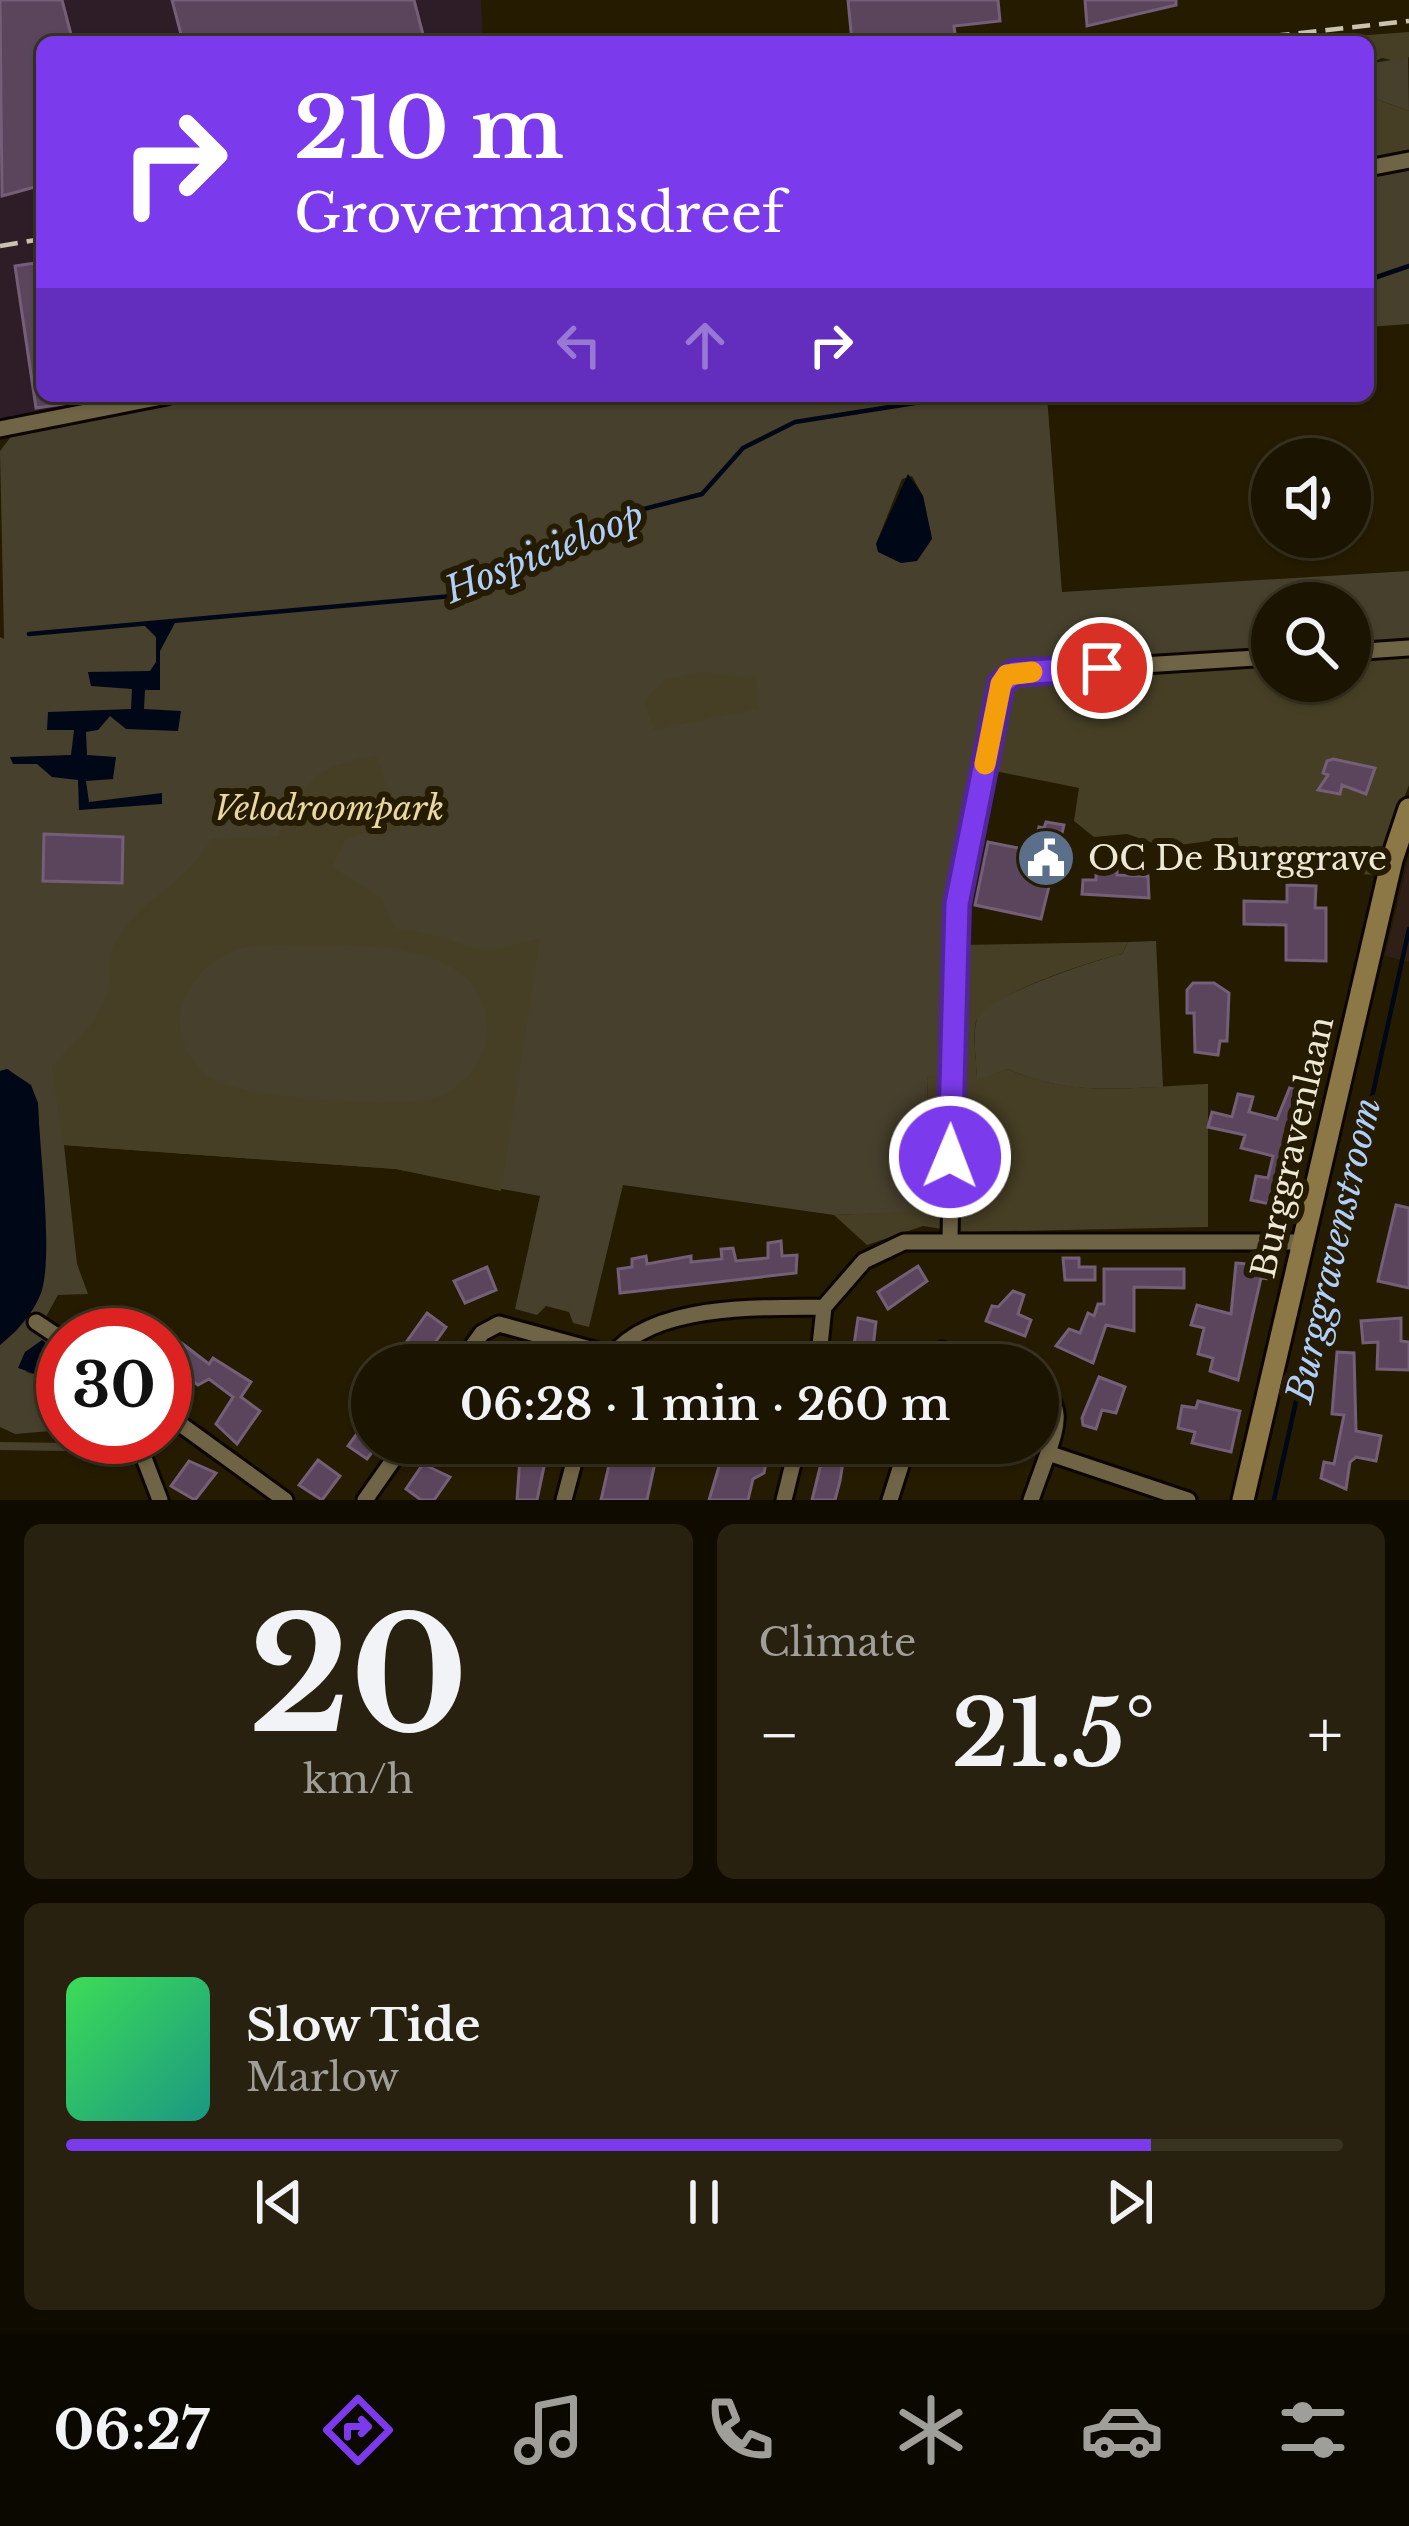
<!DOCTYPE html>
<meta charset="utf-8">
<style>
:root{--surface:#1b1400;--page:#28210f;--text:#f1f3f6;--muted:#a09e99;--line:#393322;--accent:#7c3aed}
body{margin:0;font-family:"Libre Baskerville",serif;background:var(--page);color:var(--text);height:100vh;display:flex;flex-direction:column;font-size:45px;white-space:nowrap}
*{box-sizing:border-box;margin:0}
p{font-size:39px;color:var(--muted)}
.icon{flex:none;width:66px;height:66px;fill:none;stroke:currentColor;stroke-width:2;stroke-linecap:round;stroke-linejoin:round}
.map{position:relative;height:1500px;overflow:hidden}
.drawer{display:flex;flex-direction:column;gap:24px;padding:24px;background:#0f0b00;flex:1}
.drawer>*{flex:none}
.guide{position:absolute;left:36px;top:36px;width:1338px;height:366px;border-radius:18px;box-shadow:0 3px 9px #0004,0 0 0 3px var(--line);background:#7c3aed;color:#fff;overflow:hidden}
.tools{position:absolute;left:1251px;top:438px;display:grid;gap:24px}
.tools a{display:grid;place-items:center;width:120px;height:120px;border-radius:50%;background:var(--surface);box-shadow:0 3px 9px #0004,0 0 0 3px var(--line);font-size:60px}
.speed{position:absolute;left:36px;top:1308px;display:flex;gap:24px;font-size:60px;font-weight:700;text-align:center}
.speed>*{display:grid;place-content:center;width:156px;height:156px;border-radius:50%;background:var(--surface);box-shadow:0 3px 9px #0004,0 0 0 3px var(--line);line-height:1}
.speed .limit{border:18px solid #d22;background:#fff;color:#111}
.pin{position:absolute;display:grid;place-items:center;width:102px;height:102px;color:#fff;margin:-51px;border:6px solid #fff;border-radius:50%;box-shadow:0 3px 12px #0007}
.me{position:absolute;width:132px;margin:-66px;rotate:1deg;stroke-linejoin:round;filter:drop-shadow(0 0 9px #0008)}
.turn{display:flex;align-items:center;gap:42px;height:252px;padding:0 60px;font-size:54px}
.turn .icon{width:156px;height:156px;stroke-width:2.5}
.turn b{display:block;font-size:84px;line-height:102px}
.lanes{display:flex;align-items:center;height:114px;padding:0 60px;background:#0003;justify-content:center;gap:60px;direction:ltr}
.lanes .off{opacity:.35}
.big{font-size:90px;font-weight:600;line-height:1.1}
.drawer .card{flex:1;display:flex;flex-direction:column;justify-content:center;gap:18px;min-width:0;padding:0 42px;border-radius:18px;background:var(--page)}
.drawer .dial{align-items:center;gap:0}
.dial b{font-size:156px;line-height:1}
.song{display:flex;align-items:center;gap:36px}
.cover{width:144px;height:144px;border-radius:18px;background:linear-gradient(135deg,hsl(130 70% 55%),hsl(170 70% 35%))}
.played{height:12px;border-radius:6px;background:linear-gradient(90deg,var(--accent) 85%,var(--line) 85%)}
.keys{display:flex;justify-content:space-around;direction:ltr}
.heat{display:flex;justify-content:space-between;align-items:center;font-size:66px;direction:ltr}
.drawer .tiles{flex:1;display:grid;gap:24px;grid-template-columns:1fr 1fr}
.card:last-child{grid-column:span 2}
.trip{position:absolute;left:351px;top:1344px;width:708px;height:120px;border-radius:60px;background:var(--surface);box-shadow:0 3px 9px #0004,0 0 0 3px var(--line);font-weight:600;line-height:120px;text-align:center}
.menu{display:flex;height:192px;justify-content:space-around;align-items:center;background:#0b0800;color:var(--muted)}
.menu .icon{width:84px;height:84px}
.menu .on{color:var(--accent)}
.menu b{font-size:54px;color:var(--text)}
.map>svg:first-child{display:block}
.industrial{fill:#2e1d27}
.education{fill:#2f1f16}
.green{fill:#47402d;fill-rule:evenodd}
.forest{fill:#473f25;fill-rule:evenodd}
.water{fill:#000717}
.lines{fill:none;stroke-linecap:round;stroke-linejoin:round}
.stream{stroke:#000717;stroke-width:4.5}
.building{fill:#5a455d;stroke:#745e78;stroke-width:3}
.street-casing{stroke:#0d0500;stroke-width:21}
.secondary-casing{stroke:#0d0500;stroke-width:27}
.street{stroke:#6f6445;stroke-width:15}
.secondary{stroke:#8c7747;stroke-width:21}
.rail{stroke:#c9c3af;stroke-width:4.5;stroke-dasharray:18 9;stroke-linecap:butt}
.route-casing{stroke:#51269a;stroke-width:30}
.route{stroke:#7c3aed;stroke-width:21}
.slow{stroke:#f59e0b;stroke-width:21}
.labels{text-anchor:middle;stroke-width:12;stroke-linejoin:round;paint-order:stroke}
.park-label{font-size:33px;font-style:italic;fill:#e9d7a1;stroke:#241b00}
.poi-label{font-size:33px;fill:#eee8d6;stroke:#241b00;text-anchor:start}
.street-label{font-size:33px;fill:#eee8d6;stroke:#241b00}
.water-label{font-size:36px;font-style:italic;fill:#afcefb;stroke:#241b00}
</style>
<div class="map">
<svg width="1409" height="1500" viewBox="0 0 1409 1500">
<rect width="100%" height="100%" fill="#241b00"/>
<!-- industrial -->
<path class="industrial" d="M 0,0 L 481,0 L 483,42 L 42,42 L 42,396 L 159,396 L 0,437 Z"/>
<!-- education -->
<path class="education" d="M 1409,856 L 1409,962 L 1385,956 Z"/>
<!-- green -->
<path class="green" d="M 1408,57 L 1409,111 L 1368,96 L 1368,64 Z
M 1409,168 L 1409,324 L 1368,327 L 1368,176 Z
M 205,396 L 1047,396 L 1062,592 L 1409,571 L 1409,657 L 1350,661 L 1350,603 L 1272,603 L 1272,666 L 1016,682 L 990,770 L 962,910 L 958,1079 L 928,1076 L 924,1212 L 834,1215 L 623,1185 L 589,1327 L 573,1323 L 569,1312 L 546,1306 L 537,1315 L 515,1309 L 540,1196 L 396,1169 L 64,1145 L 77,1264 L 88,1294 L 58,1295 L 38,1331 L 63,1349 L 63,1356 L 42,1340 L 26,1372 L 63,1383 L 63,1430 L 15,1434 L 0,1427 L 0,1345 L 17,1330 L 42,1290 L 45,1257 L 38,1103 L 8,1069 L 0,1071 L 0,637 L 4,639 L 0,451 L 13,434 ZM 912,476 L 923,496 L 932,539 L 876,544 L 902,479 Z
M 1156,941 L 1163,1087 C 1106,1089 1060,1093 1008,1069 L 977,1081 C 977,1062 971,1033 978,1016 C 986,997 1097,959 1122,954 L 1128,942 Z
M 87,1437 L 127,1437 L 130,1452 L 0,1450 L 0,1442 L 72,1443 Z"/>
<!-- forest -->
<path class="forest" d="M 1409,32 L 1409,57 L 1401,62 L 1382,58 L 1368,64 L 1368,42 L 1272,42 Z
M 1368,96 L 1409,111 L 1409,155 L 1368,164 Z
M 1409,657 L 1409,785 L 1375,875 L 1237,866 L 1238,837 L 1165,847 L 1127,834 L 1094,837 L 1074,821 L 1079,788 L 990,770 L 1010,688 L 1016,682 L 1272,666 L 1272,681 L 1350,681 L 1350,661 Z
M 700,672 L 756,677 L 758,709 L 654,730 L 644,702 L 663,680 Z
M 376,755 L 401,831 L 369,831 L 345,840 L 332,867 L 381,898 L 395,929 C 427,928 450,944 481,948 C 500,950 522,942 540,938 L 501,1191 L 396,1169 L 63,1145 L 52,1066 C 71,1045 92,1029 104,1002 C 113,982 106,956 117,939 C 143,897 190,881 211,839 L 278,836 C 314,777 303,771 376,755 ZM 258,945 C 321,948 459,931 483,1004 C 489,1021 488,1042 480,1058 C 470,1077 453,1093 432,1098 C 398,1108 233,1098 207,1076 C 149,1026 192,953 258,945 Z
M 1128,942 L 1122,954 C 1094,960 982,996 976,1022 C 972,1039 977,1062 977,1080 L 1008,1069 C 1072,1098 1138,1087 1208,1084 L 1208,1227 L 961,1232 L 923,1226 L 867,1245 L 834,1215 L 924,1211 L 928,1075 L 957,1079 L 960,945 Z"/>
<!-- water -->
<path class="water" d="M 908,474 L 923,496 L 932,539 L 917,561 L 901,563 L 878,552 L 876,544 Z
M 176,621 L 160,651 L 160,690 L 145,690 L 144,709 L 181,711 L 178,731 L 126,729 L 110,716 L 98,730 L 86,732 L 87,755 L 116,757 L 113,779 L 86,781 L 89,802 L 162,793 L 162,804 L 79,810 L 78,780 L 52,777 L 37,764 L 13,764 L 10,757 L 71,755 L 74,730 L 47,730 L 48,712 L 131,709 L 132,689 L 91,686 L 88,672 L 150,671 L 156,662 L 156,637 L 143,624 Z
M 7,1069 L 31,1085 L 38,1103 C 39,1147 54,1256 41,1293 C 33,1314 17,1331 0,1345 L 0,1071 Z
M 42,1340 L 63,1356 L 63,1383 L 18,1368 L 25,1352 Z"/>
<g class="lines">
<!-- stream -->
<path class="stream" d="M 1368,280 L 1409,266
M 29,634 L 452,596 L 617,516 L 702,494 L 743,448 L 795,422 L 959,396
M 1274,1500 L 1307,1352 L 1339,1247 L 1409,929"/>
</g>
<!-- building -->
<path class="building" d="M 0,0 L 62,0 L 73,42 L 42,42 L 42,185 L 2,196 Z
M 172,0 L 414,0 L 425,42 L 183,42 Z
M 848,0 L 998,0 L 1000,21 L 954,26 L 956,42 L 852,42 Z
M 1085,0 L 1176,0 L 1176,5 L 1087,26 Z
M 42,262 L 42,396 L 69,396 L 70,403 L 36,408 L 15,266 Z
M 1333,759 L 1375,768 L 1366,794 L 1342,785 L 1340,794 L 1318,790 L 1328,775 L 1323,773 L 1327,761 Z
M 1046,822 L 1064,825 L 1041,919 L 975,905 L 988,842 L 1033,851 L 1039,827 L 1044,828 Z
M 44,834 L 123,837 L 122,883 L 43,881 Z
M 1096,866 L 1117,866 L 1117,875 L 1148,876 L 1149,898 L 1082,894 L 1083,880 L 1096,880 Z
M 1287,885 L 1316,886 L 1315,908 L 1326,908 L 1326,961 L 1286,960 L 1286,925 L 1244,924 L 1244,901 L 1287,902 Z
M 1193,983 L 1214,983 L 1229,993 L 1227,1041 L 1220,1041 L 1218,1055 L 1195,1052 L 1194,1013 L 1187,1013 L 1187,990 Z
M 1290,1087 L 1311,1092 L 1291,1152 L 1299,1154 L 1295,1172 L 1287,1171 L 1279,1206 L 1251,1200 L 1256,1176 L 1268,1178 L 1273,1156 L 1241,1148 L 1245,1135 L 1208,1127 L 1212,1112 L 1232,1117 L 1238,1094 L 1253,1097 L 1249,1112 L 1277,1119 Z
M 1396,1205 L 1409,1208 L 1409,1288 L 1378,1281 Z
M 781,1241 L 782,1256 L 797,1255 L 796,1273 L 620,1293 L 618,1269 L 632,1267 L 632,1259 L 646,1256 L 647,1264 L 691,1256 L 691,1262 L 722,1259 L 721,1249 L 733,1248 L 736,1261 L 768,1258 L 768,1243 Z
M 1063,1258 L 1079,1258 L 1079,1267 L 1095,1267 L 1095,1280 L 1065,1280 Z
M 1236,1263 L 1271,1266 L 1270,1279 L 1261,1278 L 1238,1380 L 1210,1371 L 1213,1358 L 1198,1354 L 1204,1328 L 1191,1325 L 1197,1305 L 1231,1314 Z
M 918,1266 L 927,1281 L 888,1309 L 878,1292 Z
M 487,1267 L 496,1290 L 465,1303 L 454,1281 Z
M 1104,1269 L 1184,1269 L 1184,1288 L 1134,1287 L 1134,1331 L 1106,1325 L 1093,1363 L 1056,1346 L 1069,1329 L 1080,1333 L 1088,1313 L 1094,1316 L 1098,1304 L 1104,1304 Z
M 1013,1291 L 1024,1295 L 1018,1314 L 1031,1320 L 1025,1336 L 986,1321 L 992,1306 L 998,1307 Z
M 427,1313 L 446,1327 L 427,1354 L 407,1341 Z
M 145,1315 L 209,1364 L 213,1358 L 251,1382 L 241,1397 L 260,1411 L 237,1444 L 216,1424 L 233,1397 L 209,1379 L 198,1385 L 165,1361 L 165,1335 L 129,1335 Z
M 858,1318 L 876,1322 L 871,1365 L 851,1365 Z
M 1401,1318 L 1401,1341 L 1409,1342 L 1409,1370 L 1377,1369 L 1378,1342 L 1363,1343 L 1361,1321 Z
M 1337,1352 L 1354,1353 L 1356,1431 L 1381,1436 L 1376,1461 L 1356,1457 L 1350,1462 L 1346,1489 L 1321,1478 L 1324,1462 L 1334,1464 L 1344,1415 L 1332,1414 Z
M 1099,1377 L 1125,1387 L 1116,1413 L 1102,1410 L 1096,1429 L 1083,1425 L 1082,1418 Z
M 1198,1401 L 1240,1411 L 1231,1452 L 1192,1443 L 1195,1432 L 1178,1428 L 1182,1406 L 1196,1408 Z
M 372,1413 L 372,1443 L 379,1443 L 367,1459 L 348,1446 Z
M 521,1443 L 549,1443 L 537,1500 L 517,1500 Z
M 614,1443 L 669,1448 L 666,1461 L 656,1458 L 647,1500 L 601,1500 Z
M 726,1443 L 770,1443 L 764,1473 L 753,1479 L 748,1500 L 709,1500 Z
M 826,1443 L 846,1443 L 840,1481 L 835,1500 L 812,1500 Z
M 976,1443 L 1026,1443 L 1019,1461 L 994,1451 L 992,1458 L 977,1452 Z
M 318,1460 L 340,1476 L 322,1500 L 299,1485 Z
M 189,1461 L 216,1473 L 195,1500 L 171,1486 Z
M 423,1464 L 450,1477 L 434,1500 L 421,1500 L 406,1489 Z"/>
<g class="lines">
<!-- street casing -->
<g class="street-casing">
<path id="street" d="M 1368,168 L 1409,160
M 0,429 L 167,396
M 1350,652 L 1409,648
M 950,1240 L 956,910 L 1001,684 L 1014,673 L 1272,657
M 36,1322 L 63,1340
M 459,1365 L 482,1333 L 499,1324 L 612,1355
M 606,1365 C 641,1302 760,1308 824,1307 L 864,1261 L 904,1242 L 1304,1242
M 818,1365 L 824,1307
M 932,1365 L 942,1350 L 988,1365
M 1038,1383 C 1063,1406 1058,1423 1048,1453 L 1188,1500
M 165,1413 L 285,1500
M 136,1437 L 160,1500
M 365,1500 L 405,1443
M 564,1500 L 579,1443
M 784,1500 L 798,1443
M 890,1500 L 908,1443
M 1031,1500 L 1048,1453"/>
</g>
<!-- secondary casing -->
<g class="secondary-casing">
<path id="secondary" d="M 1243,1500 L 1392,860 L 1409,809"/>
</g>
<!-- street -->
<use href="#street" class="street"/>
<!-- secondary -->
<use href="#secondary" class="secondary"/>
<!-- rail -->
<path class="rail" d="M 1218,42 L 1409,21
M 0,246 L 42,239"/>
</g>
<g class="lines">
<!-- route casing -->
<g class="route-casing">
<path id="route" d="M 950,1157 L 957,904 L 1001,684 L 1014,673 L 1102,668"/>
</g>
<!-- route -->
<use href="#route" class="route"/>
<!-- slow -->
<path class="slow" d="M 985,764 L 1001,684 L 1007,675 L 1032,672"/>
</g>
<!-- icons -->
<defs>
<g id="civic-disc" transform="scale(3)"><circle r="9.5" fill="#5c6f8a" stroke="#241b00"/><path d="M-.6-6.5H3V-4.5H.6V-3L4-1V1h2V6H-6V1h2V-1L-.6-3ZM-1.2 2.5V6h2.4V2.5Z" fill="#fff"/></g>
</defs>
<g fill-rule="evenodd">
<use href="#civic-disc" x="1046" y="858"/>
</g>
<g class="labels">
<!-- park labels -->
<g class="park-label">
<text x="329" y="820">Velodroompark</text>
</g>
<!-- poi labels -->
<g class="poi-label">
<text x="1088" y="870">OC De Burggrave</text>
</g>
<!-- street labels -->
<g class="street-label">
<text transform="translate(1292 1147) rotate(-77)" y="12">Burggravenlaan</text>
</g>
<!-- water labels -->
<g class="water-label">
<text transform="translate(544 552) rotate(-22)" y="13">Hospicieloop</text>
<text transform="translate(1333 1250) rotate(-77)" y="13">Burggravenstroom</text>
</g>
</g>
</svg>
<div class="tools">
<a><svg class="icon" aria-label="sound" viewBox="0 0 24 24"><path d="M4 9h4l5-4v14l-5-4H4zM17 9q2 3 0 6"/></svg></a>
<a><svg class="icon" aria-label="search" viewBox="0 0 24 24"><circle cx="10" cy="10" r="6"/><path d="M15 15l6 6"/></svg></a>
</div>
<div class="speed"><div class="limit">30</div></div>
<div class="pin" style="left:1102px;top:668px;background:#d93025"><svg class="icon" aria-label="arrive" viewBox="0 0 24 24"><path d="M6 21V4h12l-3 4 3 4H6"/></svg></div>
<svg class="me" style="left:950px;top:1157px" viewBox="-20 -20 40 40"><circle r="17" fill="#7c3aed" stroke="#fff" stroke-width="3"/><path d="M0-11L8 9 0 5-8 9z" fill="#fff"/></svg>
<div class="trip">06:28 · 1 min · 260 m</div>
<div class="guide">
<div class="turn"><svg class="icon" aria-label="right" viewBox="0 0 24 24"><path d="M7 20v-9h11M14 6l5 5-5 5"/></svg><div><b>210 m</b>Grovermansdreef</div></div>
<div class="lanes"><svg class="icon off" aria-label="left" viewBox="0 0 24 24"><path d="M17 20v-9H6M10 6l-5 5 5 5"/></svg><svg class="icon off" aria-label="ahead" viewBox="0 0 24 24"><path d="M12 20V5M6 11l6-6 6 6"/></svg><svg class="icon" aria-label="right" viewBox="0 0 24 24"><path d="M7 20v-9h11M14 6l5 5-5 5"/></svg></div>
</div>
</div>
<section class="drawer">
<div class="tiles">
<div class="card dial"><b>20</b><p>km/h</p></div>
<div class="card"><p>Climate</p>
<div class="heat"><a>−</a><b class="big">21.5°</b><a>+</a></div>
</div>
<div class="card">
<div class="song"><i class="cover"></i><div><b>Slow Tide</b><p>Marlow</p></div></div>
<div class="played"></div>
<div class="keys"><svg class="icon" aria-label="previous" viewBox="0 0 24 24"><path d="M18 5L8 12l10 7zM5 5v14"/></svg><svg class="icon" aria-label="pause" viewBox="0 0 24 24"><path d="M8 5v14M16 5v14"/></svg><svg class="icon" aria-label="next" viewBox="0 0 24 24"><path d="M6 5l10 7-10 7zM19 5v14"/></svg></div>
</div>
</div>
</section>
<nav class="menu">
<b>06:27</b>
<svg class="icon on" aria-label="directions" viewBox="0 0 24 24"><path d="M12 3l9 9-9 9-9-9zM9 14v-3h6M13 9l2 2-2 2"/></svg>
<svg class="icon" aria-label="music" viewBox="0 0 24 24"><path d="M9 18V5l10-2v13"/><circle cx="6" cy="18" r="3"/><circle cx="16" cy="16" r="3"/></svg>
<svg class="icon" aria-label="phone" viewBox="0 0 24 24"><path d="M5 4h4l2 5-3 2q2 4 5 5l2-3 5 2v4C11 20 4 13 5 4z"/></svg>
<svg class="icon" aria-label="climate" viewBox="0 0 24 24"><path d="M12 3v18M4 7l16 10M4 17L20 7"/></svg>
<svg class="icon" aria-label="car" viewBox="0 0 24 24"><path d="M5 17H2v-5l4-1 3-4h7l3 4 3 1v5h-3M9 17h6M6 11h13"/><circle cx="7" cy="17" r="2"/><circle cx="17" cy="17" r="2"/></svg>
<svg class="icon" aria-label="filters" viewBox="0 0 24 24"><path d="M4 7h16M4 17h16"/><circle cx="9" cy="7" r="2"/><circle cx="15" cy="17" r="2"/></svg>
</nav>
